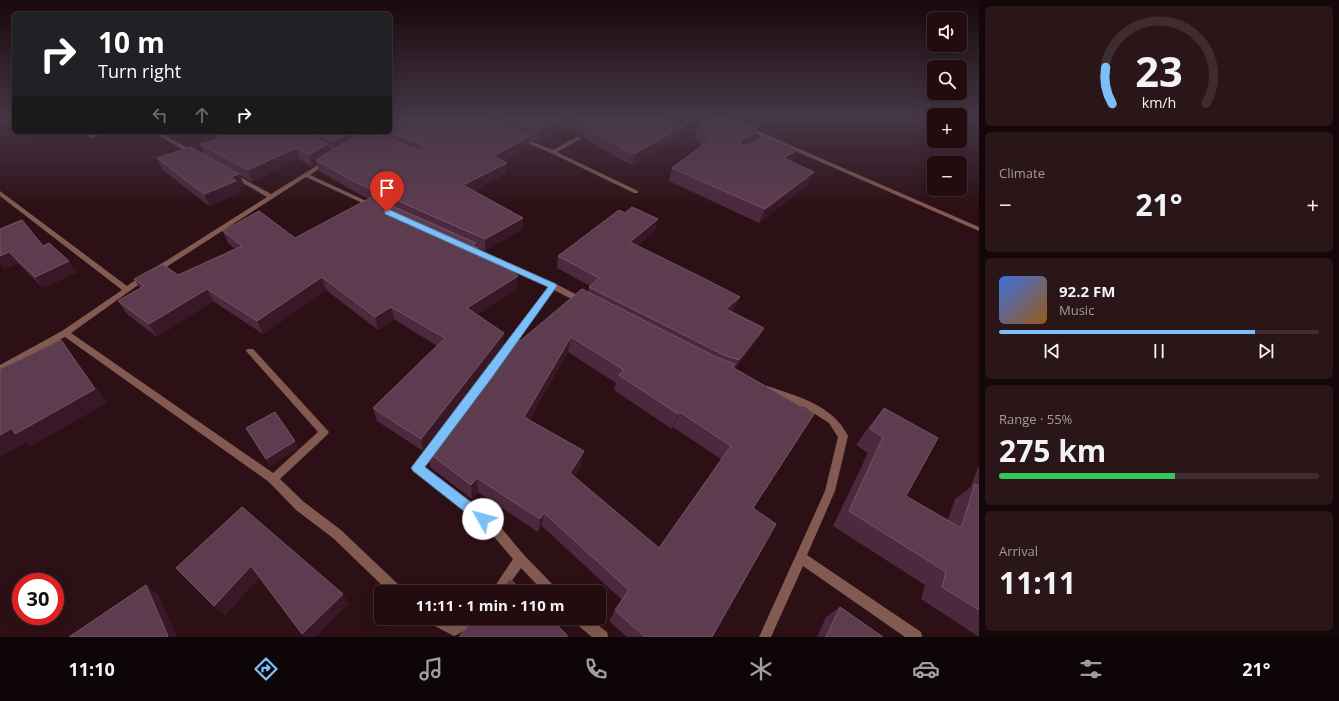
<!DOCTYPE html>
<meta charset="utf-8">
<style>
:root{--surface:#220c10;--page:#2a1519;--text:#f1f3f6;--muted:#a29b9f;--line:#3f2c30;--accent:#7bbef8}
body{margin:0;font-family:"Open Sans",sans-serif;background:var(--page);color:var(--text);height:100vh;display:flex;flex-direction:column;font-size:15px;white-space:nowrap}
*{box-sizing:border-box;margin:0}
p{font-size:13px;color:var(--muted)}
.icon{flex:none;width:22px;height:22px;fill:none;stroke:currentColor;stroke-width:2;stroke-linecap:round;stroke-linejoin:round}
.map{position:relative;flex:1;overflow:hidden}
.panel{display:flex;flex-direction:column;gap:6px;padding:6px;background:#130709;width:360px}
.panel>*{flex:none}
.top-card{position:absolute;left:12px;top:12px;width:380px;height:122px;border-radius:6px;box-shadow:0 4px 16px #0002,0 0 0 1px var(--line);background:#202124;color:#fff;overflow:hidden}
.fabs{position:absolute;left:927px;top:12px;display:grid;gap:8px}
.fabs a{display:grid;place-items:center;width:40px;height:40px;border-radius:6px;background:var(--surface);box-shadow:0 4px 16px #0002,0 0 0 1px var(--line);font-size:20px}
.speed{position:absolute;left:12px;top:573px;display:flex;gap:8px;font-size:20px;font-weight:700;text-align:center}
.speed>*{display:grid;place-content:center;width:52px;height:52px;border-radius:50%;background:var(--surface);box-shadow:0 4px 16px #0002,0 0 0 1px var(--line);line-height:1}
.speed .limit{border:6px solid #d22;background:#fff;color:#111}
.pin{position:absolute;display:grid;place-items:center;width:34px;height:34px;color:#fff;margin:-41px -17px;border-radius:50% 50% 50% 0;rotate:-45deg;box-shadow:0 0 4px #0007}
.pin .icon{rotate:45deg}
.me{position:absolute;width:44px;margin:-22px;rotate:308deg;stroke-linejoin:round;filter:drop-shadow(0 0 3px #0008)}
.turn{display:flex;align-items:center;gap:14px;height:84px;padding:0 20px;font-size:18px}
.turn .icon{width:52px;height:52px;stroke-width:2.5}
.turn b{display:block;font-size:28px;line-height:34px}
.lanes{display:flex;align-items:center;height:38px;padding:0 20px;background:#0003;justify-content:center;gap:20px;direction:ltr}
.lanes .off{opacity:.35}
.big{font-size:30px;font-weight:700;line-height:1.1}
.panel .widget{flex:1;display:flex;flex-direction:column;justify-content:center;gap:6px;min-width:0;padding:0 14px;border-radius:6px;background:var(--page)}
.panel .dial{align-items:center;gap:0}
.dial svg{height:104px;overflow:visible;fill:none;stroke:var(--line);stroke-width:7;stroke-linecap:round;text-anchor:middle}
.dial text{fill:var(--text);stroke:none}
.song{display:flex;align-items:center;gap:12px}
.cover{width:48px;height:48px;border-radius:6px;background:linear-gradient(135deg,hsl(220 70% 55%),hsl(30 70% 35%))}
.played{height:4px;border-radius:2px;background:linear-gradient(90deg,var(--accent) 80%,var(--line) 80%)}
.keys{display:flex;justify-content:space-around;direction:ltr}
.heat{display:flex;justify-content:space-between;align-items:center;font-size:22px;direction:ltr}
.charge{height:6px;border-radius:3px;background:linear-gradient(90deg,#34c759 55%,var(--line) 0)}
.trip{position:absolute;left:374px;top:585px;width:232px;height:40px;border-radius:6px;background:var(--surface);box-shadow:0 4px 16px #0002,0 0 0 1px var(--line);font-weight:700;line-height:40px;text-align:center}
.menu{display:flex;height:64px;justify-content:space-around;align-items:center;background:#0e0506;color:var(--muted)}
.menu .icon{width:28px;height:28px}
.menu .on{color:var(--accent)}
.menu b{font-size:18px;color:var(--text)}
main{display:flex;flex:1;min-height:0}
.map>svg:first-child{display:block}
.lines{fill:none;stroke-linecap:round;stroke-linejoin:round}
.minor{fill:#825a51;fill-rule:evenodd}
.wall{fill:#4c293e;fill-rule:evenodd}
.shaded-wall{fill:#381727}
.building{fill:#5e3c4f;stroke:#755565;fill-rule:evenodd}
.route{fill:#7bbef8;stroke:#507ca1}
</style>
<main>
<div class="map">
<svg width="979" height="637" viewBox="0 0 979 637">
<rect width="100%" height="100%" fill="#2d1016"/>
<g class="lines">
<!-- minor -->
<path class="minor" d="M 745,127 L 749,127 L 979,227 L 979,231 L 745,129 Z
M 34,132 L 42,132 L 35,135 L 31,135 L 31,133 Z
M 81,132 L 88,132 L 92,134 L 99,132 L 108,132 L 91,138 Z
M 152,132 L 159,132 L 198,154 L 193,155 Z
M 577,137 L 582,138 L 557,152 L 638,191 L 638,193 L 634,193 L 551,153 L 517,139 L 522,138 L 553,150 Z
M 326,160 L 328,161 L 328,163 L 310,175 L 375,205 L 375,207 L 371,207 L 306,177 L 157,273 L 154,273 L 150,271 L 267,197 L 231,176 L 231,174 L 235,174 L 271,194 Z
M 0,191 L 127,286 L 141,276 L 147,276 L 148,278 L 71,333 L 273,473 L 318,432 L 246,351 L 247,349 L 253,349 L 329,432 L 327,435 L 280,479 L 304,502 L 341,530 L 402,588 L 404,592 L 389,592 L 333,538 L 296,510 L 269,482 L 65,337 L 0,372 L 0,365 L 62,331 L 122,290 L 0,196 Z
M 484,254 L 488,254 L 556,284 L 585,299 L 586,301 L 582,304 L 579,303 L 554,290 L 512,349 L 506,349 L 505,347 L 506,345 L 548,287 L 484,258 L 482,256 Z
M 767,386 C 797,396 833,405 848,436 L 835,491 L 807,555 L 921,632 L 922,637 L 905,637 L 803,566 L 771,637 L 759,637 L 825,491 L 838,437 L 829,423 L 804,407 L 764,393 L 762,390 L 764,387 Z
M 435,441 L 438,442 L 440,445 L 424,467 L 498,524 L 524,555 L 556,588 L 558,592 L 544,592 L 521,568 L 504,592 L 491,592 L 513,559 L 490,532 L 413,471 L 412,468 L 413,465 L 432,442 Z
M 425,618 L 444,618 L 453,623 L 459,618 L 475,618 C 472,626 462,633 454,636 L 427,622 Z
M 572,618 L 588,618 L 607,632 L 608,637 L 592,637 L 574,622 Z"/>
</g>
<!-- wall -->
<path class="wall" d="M 454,118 L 662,118 L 680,137 L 632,165 L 621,160 L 565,126 L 537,142 L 530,140 L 529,146 L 503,161 L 507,163 L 507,173 L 474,191 L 523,218 L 522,229 L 485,251 L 476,247 L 517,289 L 477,314 L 504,346 L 423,451 L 377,421 L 373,408 L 437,346 L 394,319 L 378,330 L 326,290 L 263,334 L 213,301 L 157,337 L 127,314 L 118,301 L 140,288 L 134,279 L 178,275 L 235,249 L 228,243 L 223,231 L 295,238 L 369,199 L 357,193 L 319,171 L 317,163 L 312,167 L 299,159 L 252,182 L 240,175 L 244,185 L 239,188 L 240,193 L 209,206 L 163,170 L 157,158 L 204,155 L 200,144 L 218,139 L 211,134 L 210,132 L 374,132 L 378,134 L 377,132 L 390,132 L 450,120 ZM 328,148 L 332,150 L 329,152 Z
M 698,124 L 752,140 L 751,140 L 750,143 L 793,162 L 792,162 L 808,185 L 759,223 L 669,181 L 672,168 L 701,146 L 695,137 Z
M 0,229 L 43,246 L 77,272 L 43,288 L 18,263 L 4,269 Z
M 655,230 L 637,246 L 740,297 L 734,309 L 731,312 L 764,328 L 758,339 L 735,369 L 753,508 L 712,637 L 627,637 L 609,621 L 615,610 L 622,600 L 542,526 L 538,532 L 478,492 L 472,499 L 430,467 L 428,452 L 432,448 L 431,443 L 520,341 L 588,292 L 589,287 L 590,286 L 557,268 L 558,256 ZM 568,352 L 616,383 L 614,390 L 672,429 L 673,427 L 721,459 L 659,548 L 574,476 L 581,466 L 529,420 Z
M 884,408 L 906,496 L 948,520 L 955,499 L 970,488 L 979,465 L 979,637 L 921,599 L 925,585 L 833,526 L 868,453 L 856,445 L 870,425 Z
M 246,428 L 298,448 L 270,466 Z
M 840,607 L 883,637 L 817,637 L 826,617 Z"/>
<!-- shaded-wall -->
<path class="shaded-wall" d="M 563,118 L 566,118 L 565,126 L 537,142 L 537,131 Z
M 683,126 L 680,137 L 632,165 L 634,154 Z
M 757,128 L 750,145 L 736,154 L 741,141 L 751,131 Z
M 352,132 L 373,132 L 337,152 L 334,141 Z
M 530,136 L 529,146 L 492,166 L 493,156 Z
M 327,144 L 330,155 L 316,160 L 317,163 L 312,167 L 309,155 Z
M 296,148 L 299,159 L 252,182 L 248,170 Z
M 798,150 L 793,162 L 778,171 L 783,158 Z
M 507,163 L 507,173 L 464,196 L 463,185 Z
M 814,172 L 808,185 L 759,223 L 765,209 Z
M 239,174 L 244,185 L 239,188 L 240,193 L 209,206 L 204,194 L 231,177 Z
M 523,218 L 522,229 L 485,251 L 485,239 Z
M 658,219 L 655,230 L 628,254 L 630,242 Z
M 476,243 L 476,256 L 473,245 Z
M 9,252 L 18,263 L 4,269 L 0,264 L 0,256 Z
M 69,261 L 77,272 L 43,288 L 35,277 Z
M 518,276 L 517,289 L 467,321 L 467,308 Z
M 322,277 L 326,290 L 263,334 L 257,321 Z
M 207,289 L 213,301 L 157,337 L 149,324 Z
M 740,297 L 734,309 L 721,321 L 726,309 Z
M 391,307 L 394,319 L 378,330 L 375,317 Z
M 764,328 L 758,339 L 733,372 L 739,360 Z
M 504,333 L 504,346 L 423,451 L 421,439 Z
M 571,337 L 568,352 L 522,432 L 524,417 Z
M 61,340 L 72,354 L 107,403 L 30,447 L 25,443 L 0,457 L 0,435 Z
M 680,412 L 673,427 L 672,429 L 678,414 Z
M 295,441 L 298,448 L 270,466 L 266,459 Z
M 584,451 L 581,466 L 567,487 L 570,473 Z
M 477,478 L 478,492 L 472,499 L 471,485 Z
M 544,513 L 542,526 L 538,532 L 540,519 Z
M 251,566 L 260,577 L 225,616 L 214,606 Z
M 146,585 L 159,595 L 177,637 L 167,637 Z
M 343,594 L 349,604 L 315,637 L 304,637 L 302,634 Z"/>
<!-- building -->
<path class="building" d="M 393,118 L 446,118 L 450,120 L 454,118 L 483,118 L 530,136 L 493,156 L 507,163 L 463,185 L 523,218 L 485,239 L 355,182 L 316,160 L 337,147 L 365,132 L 374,132 L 419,151 L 426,149 L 425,146 L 390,132 L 390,119 Z
M 500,118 L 563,118 L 537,131 Z
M 570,118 L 662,118 L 683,126 L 634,154 L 623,149 Z
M 710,118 L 729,118 L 757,128 L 751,131 L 754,133 L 741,141 L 740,146 L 746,146 L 763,136 L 798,150 L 783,158 L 814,172 L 765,209 L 672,168 L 710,140 L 698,124 Z
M 222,132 L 299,132 L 327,144 L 309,155 L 296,148 L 248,170 L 200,144 L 228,136 Z
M 311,132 L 352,132 L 334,141 Z
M 191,147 L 239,174 L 231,177 L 236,181 L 204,194 L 157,158 Z
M 372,197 L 476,243 L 473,245 L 518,276 L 467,308 L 504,333 L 421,439 L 373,408 L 445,338 L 391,307 L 375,317 L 322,277 L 257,321 L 207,289 L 149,324 L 118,301 L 144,286 L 134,279 L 162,264 L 178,275 L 242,246 L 223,231 L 259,211 L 295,238 Z
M 632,207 L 658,219 L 630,242 L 703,278 L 740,297 L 726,309 L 764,328 L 739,360 L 724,355 L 589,287 L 599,278 L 558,256 L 619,210 L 625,213 Z
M 22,220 L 43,246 L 49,243 L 69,261 L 35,277 L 9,252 L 0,256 L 0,229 Z
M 582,289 L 718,358 L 735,364 L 732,367 L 814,414 L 753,508 L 776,524 L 712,637 L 645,637 L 615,610 L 629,590 L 544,513 L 540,519 L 477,478 L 471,485 L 428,452 L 435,445 L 431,443 L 513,336 L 520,341 ZM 571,337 L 624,370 L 619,375 L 678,414 L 680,412 L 731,446 L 659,548 L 570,473 L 584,451 L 524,417 Z
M 61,340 L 95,389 L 15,434 L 12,428 L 0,435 L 0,369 Z
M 884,408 L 938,438 L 906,496 L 961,528 L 975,484 L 979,486 L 979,610 L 942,587 L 946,572 L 849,511 L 883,437 L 870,429 Z
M 275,412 L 295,441 L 266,459 L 246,428 Z
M 242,507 L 343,594 L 302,634 L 251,566 L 214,606 L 176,568 Z
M 510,579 L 524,592 L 499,592 Z
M 146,585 L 168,636 L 167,637 L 69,637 Z
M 840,607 L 883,637 L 826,637 Z
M 475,618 L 550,618 L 567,635 L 567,637 L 459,637 Z"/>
<!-- sky -->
<linearGradient id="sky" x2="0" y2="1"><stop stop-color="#19090c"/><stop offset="0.57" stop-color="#463747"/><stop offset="1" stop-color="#463747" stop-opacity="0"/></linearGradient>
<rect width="979" height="207" fill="url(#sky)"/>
<!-- route -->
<path class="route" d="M 385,210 L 390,210 L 556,284 L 557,286 L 493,376 L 425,467 L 488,515 L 490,519 L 488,523 L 483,525 L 479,523 L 413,471 L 411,468 L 548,287 L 385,214 Z"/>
</svg>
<div class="fabs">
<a><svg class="icon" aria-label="sound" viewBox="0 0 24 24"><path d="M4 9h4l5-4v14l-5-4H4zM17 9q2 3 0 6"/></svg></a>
<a><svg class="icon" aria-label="search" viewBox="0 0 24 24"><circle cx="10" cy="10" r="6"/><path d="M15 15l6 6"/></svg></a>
<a>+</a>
<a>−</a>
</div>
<div class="speed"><div class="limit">30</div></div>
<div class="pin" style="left:387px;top:212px;background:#d93025"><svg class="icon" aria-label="arrive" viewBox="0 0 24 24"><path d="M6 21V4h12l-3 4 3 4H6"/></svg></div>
<svg class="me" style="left:483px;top:519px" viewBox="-20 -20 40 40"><circle r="19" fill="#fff"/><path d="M0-13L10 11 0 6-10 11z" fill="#7bbef8"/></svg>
<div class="trip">11:11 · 1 min · 110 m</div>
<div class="top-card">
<div class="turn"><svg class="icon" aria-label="right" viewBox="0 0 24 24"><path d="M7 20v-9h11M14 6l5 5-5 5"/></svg><div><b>10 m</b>Turn right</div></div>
<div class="lanes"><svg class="icon off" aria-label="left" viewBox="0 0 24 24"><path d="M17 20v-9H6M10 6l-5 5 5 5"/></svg><svg class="icon off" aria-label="ahead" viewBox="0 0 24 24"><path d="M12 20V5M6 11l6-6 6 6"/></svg><svg class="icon" aria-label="right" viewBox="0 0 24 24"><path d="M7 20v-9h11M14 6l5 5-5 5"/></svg></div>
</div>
</div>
<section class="panel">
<div class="widget dial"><svg viewBox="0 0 100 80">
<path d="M14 69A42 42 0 1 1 86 69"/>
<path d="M14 69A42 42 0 0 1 9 41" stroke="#7bbef8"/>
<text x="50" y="56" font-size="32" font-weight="700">23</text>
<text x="50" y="72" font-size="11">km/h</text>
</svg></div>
<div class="widget"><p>Climate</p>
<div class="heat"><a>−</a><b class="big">21°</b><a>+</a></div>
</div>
<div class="widget">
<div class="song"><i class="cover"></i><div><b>92.2 FM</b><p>Music</p></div></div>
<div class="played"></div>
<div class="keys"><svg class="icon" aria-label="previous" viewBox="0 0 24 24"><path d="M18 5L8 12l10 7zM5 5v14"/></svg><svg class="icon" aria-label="pause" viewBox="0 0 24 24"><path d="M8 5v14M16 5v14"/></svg><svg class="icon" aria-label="next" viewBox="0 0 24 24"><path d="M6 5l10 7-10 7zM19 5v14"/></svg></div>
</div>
<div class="widget"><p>Range · 55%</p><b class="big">275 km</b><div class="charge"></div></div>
<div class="widget"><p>Arrival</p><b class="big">11:11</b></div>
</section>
</main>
<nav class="menu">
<b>11:10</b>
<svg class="icon on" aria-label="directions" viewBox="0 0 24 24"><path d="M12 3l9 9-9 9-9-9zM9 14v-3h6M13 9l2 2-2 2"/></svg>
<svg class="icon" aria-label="music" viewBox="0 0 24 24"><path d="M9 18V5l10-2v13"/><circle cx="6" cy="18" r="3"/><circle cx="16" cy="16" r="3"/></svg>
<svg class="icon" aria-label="phone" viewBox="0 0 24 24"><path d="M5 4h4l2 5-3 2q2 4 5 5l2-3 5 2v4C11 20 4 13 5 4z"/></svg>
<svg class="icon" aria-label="climate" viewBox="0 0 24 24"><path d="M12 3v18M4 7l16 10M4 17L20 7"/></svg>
<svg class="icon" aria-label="car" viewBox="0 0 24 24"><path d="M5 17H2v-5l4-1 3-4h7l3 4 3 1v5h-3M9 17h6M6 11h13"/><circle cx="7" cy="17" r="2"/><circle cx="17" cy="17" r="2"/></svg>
<svg class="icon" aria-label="filters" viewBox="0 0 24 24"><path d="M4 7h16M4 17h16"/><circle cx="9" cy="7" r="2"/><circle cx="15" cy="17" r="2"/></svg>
<b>21°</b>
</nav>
